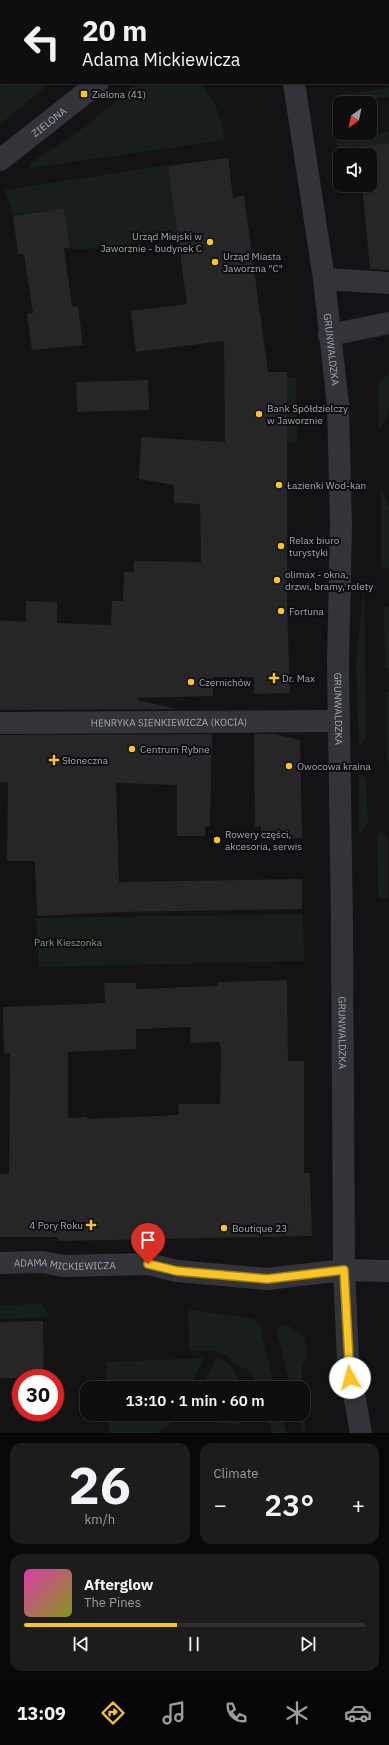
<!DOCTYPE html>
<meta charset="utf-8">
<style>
:root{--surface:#0e0e0f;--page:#1c1c1d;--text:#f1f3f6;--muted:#9b9c9e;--line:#2e2e2f;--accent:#f9c526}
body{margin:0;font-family:"IBM Plex Sans",sans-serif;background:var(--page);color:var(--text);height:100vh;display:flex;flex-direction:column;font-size:15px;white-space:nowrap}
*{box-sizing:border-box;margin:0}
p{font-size:13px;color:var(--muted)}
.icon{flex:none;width:22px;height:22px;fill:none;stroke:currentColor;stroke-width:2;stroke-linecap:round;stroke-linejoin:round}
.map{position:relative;height:1433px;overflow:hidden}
.panel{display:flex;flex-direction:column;gap:10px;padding:10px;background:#080808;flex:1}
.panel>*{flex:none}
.top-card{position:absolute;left:0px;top:0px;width:389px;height:84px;box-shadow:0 1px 3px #0004,0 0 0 1px var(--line);background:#0e0e0f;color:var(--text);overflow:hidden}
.needle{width:26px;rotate:213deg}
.fabs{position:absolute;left:333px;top:96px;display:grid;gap:8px}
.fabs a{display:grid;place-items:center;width:44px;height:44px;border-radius:8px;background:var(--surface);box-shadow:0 1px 3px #0004,0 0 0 1px var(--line);font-size:20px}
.speed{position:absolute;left:12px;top:1369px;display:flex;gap:8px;font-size:20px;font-weight:700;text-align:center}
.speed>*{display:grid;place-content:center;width:52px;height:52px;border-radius:50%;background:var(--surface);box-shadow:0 1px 3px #0004,0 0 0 1px var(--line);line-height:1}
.speed .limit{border:6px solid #d22;background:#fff;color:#111}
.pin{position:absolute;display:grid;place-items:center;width:34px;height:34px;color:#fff;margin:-41px -17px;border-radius:50% 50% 50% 0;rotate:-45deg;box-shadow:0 0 4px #0007}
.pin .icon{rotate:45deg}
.me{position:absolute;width:44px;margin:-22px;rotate:353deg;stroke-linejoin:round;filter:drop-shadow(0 0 3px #0008)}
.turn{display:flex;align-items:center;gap:14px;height:84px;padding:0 16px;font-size:18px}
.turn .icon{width:52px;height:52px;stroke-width:2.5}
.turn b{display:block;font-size:28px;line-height:34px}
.big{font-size:30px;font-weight:600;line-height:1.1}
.panel .tile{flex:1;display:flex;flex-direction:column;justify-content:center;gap:6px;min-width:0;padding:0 14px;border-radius:12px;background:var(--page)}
.panel .dial{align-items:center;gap:0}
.dial b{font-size:52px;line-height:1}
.song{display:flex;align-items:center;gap:12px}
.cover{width:48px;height:48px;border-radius:6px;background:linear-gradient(135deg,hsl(320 70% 55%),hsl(70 70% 35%))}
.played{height:4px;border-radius:2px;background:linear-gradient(90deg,var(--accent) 45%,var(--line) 45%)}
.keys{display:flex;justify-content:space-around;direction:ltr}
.heat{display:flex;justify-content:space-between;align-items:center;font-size:22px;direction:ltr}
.panel .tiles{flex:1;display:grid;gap:10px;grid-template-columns:1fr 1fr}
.tile:last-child{grid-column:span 2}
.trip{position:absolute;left:80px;top:1381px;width:230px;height:40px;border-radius:12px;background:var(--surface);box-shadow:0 1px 3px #0004,0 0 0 1px var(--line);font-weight:600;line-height:40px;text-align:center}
.menu{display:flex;height:64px;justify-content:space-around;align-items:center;background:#060606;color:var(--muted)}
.menu .icon{width:28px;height:28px}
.menu .selected{color:var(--accent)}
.menu b{font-size:18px;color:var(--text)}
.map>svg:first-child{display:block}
.green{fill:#181f1a}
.building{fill:#262528;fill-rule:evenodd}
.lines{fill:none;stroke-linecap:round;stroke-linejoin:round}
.minor{stroke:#333439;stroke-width:22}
.route-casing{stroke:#a28019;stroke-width:10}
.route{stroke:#f9c526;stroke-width:7}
.poi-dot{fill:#f9c526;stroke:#0e0d0f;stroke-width:1.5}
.labels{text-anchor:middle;stroke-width:4;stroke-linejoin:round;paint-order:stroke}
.poi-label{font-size:10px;fill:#a3a7b5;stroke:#0e0d0f;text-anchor:start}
.street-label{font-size:10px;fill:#a3a7b5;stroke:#0e0d0f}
.park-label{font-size:10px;fill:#79a17f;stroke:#0e0d0f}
</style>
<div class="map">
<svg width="389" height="1433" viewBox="0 0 389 1433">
<rect width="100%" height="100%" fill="#131214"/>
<!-- green -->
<path class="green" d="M 0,0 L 156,0 L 1,1 L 1,83 L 50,83 L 0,124 Z
M 139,83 L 198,83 C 216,99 221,117 225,140 L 30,168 L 31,163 L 78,132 Z
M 389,88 L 389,97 L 338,103 L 337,95 Z
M 389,132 L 389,143 L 357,147 L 358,155 L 340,155 L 339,160 L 336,140 Z
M 168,165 L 178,237 L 168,239 L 77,250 L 69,247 L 64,208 L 13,215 L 5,190 Z
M 389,372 L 389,410 L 382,427 L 379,426 L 378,385 Z
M 287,378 L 296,378 L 297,443 L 287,443 Z
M 381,488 L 389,507 L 389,568 L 381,567 Z
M 364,582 L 366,738 L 359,747 L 356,664 Z
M 384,607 L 389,607 L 389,668 L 385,668 Z
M 386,692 L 389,692 L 389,763 L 387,763 Z
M 359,772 L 366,779 L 368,822 L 359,836 Z
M 382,830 L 388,840 L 388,898 L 378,898 L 377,835 Z
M 303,914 L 304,961 L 39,967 L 36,918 Z
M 42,1304 L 47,1310 L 48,1317 L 0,1319 L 0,1305 Z
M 188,1309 L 253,1319 L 260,1326 L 275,1388 L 257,1388 L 257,1383 L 253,1375 L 247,1369 L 236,1365 L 227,1356 L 215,1351 L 191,1351 L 189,1345 Z
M 282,1324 L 289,1326 L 305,1338 L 307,1357 L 302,1368 L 302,1388 L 291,1388 L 276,1329 Z
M 204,1358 L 189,1388 L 107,1388 L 106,1362 Z
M 216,1358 C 231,1362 238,1373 239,1388 L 201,1388 Z
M 303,1401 L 306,1433 L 302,1433 L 298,1414 L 303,1414 Z
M 108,1414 L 151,1414 L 149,1419 L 152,1421 L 156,1421 L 158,1419 L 157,1414 L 176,1414 L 172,1422 L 157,1433 L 109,1433 Z
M 188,1414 L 191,1414 L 191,1417 L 194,1420 L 197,1419 L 200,1414 L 240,1414 L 241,1425 L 185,1420 Z
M 257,1414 L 281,1414 L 286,1433 L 271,1433 L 271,1425 L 257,1416 Z"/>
<!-- building -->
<path class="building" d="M 389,143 L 389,270 L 370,269 L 362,185 L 370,185 L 370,155 L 358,155 L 357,147 Z
M 228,158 L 233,198 L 244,195 L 268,372 L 287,372 L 287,604 L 290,693 L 254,694 L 254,677 L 213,677 L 213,696 L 138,698 L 138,700 L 176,709 L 0,710 L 0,620 L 26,622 L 26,601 L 57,602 L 57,623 L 111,625 L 112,601 L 123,601 L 124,572 L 134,572 L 134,561 L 201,562 L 200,504 L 174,503 L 174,485 L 139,479 L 141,437 L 225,442 L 224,341 L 136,352 L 131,311 L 187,304 L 168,166 Z
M 64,208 L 70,248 L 64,248 L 72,307 L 78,306 L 83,345 L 32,350 L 27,314 L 33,313 L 24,254 L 18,254 L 13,216 Z
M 148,380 L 149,410 L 77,412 L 76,382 Z
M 212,734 L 210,826 L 205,827 L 205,836 L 177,836 L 177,785 L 116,783 L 119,882 L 302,879 L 302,909 L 120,912 L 37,916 L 35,861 L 7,861 L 8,782 L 0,783 L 0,735 Z
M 254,734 L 274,734 L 300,740 L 302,838 L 261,837 L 261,826 L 255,827 Z
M 287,980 L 288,1061 L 304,1061 L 304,1173 L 310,1173 L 312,1236 L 58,1241 L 58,1237 L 0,1237 L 0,1174 L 9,1174 L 10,1053 L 4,1053 L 3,1007 L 105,1003 L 104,983 L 136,983 L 136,989 L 218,986 L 218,982 ZM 190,1027 L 191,1043 L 219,1042 L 220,1046 L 221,1046 L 220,1104 L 178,1104 L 179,1115 L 87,1119 L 87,1117 L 68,1118 L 68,1052 L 136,1049 L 136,1029 Z
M 43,1321 L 44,1378 L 0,1378 L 0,1322 Z"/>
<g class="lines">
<!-- minor -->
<g class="minor">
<path d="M 285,0 L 285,1"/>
<path d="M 220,1 L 221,0"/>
<path id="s1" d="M 294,83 L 324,279 L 338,405 L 341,525 L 338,663 L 342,926 L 344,1270 L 348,1361 L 361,1433"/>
<path id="s2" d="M 0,160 L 98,83"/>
<path d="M 324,279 L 389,283"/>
<path d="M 329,335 L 389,323"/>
<path id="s3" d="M 0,723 L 339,721"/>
<path id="s4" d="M 0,1263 L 43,1262 L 63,1266 L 148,1264 L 177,1271 L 267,1279 L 344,1270 L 389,1271"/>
</g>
</g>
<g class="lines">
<!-- route casing -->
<g class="route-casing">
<path id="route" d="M 148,1264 L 177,1271 L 267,1279 L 344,1270 L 350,1378"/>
</g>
<!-- route -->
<use href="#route" class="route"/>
</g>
<!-- markers -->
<g class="poi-dot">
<rect x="80" y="90" width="8" height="8" rx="2"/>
<circle cx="210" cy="242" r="4"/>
<circle cx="215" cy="262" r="4"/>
<circle cx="259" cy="414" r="4"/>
<circle cx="279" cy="485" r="4"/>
<circle cx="281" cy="546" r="4"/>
<circle cx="277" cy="580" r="4"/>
<circle cx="281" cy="611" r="4"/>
<path d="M272 672h4v4h4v4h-4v4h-4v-4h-4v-4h4z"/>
<circle cx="191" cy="682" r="4"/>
<circle cx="132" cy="749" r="4"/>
<path d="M52 754h4v4h4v4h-4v4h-4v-4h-4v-4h4z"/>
<circle cx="289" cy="766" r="4"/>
<circle cx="217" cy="840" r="4"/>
<path d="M89 1219h4v4h4v4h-4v4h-4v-4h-4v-4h4z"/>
<circle cx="224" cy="1228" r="4"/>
</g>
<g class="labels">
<!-- poi labels -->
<g class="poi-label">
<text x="92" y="98">Zielona (41)</text>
<text x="202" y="240" text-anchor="end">Urząd Miejski w<tspan x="202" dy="12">Jaworznie - budynek C</tspan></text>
<text x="223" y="260">Urząd Miasta<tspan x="223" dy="12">Jaworzna "C"</tspan></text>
<text x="267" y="412">Bank Spółdzielczy<tspan x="267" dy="12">w Jaworznie</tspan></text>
<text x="287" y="489">Łazienki Wod-kan</text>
<text x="289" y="544">Relax biuro<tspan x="289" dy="12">turystyki</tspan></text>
<text x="285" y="578">olimax - okna,<tspan x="285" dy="12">drzwi, bramy, rolety</tspan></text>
<text x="289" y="615">Fortuna</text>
<text x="282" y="682">Dr. Max</text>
<text x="199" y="686">Czernichów</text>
<text x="140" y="753">Centrum Rybne</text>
<text x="62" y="764">Słoneczna</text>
<text x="297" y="770">Owocowa kraina</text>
<text x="225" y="838">Rowery części,<tspan x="225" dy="12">akcesoria, serwis</tspan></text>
<text x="83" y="1229" text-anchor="end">4 Pory Roku</text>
<text x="232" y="1232">Boutique 23</text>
</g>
<!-- street labels -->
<g class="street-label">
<text dy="4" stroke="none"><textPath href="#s2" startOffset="62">ZIELONA</textPath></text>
<text dy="4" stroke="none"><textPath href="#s1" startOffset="269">GRUNWALDZKA</textPath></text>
<text dy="4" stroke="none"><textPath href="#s1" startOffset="629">GRUNWALDZKA</textPath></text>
<text dy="4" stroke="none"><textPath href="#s3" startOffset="169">HENRYKA SIENKIEWICZA (KOCIA)</textPath></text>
<text dy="4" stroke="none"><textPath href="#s1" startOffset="953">GRUNWALDZKA</textPath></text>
<text dy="4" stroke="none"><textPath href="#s4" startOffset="65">ADAMA MICKIEWICZA</textPath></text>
</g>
<!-- park labels -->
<g class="park-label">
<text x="68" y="946">Park Kieszonka</text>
</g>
</g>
</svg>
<div class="fabs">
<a><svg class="needle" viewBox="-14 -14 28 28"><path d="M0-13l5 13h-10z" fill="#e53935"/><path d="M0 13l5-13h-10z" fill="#9b9c9e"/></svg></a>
<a><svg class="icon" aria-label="sound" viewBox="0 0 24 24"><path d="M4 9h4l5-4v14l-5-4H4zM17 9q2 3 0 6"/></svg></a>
</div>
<div class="speed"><div class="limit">30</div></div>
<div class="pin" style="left:148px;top:1264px;background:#d93025"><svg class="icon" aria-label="arrive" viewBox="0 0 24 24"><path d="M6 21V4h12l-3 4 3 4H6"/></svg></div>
<svg class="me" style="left:350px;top:1378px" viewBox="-20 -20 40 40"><circle r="19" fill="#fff"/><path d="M0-13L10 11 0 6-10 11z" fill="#f9c526"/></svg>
<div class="trip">13:10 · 1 min · 60 m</div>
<div class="top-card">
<div class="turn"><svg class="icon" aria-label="left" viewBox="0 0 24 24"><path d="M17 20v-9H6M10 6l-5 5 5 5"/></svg><div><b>20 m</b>Adama Mickiewicza</div></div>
</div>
</div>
<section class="panel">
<div class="tiles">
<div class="tile dial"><b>26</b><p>km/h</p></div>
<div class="tile"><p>Climate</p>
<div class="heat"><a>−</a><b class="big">23°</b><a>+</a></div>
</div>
<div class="tile">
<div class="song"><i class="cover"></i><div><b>Afterglow</b><p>The Pines</p></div></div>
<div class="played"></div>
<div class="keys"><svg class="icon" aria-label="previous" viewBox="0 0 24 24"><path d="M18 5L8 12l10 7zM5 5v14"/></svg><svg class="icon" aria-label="pause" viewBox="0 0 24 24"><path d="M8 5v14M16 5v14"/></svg><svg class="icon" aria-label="next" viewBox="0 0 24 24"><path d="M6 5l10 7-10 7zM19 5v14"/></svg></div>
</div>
</div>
</section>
<nav class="menu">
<b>13:09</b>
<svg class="icon selected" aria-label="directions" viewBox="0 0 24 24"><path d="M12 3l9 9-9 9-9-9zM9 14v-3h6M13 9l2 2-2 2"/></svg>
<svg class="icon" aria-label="music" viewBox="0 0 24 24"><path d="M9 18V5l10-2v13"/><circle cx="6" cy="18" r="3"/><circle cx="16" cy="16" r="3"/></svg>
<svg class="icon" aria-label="phone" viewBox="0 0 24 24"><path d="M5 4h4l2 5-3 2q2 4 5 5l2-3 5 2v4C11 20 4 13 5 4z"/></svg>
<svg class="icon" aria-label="climate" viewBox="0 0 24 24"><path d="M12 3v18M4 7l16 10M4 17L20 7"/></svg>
<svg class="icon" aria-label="car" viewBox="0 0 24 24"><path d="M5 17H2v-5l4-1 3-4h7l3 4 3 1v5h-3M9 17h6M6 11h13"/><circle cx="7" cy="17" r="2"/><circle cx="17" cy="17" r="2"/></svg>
</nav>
